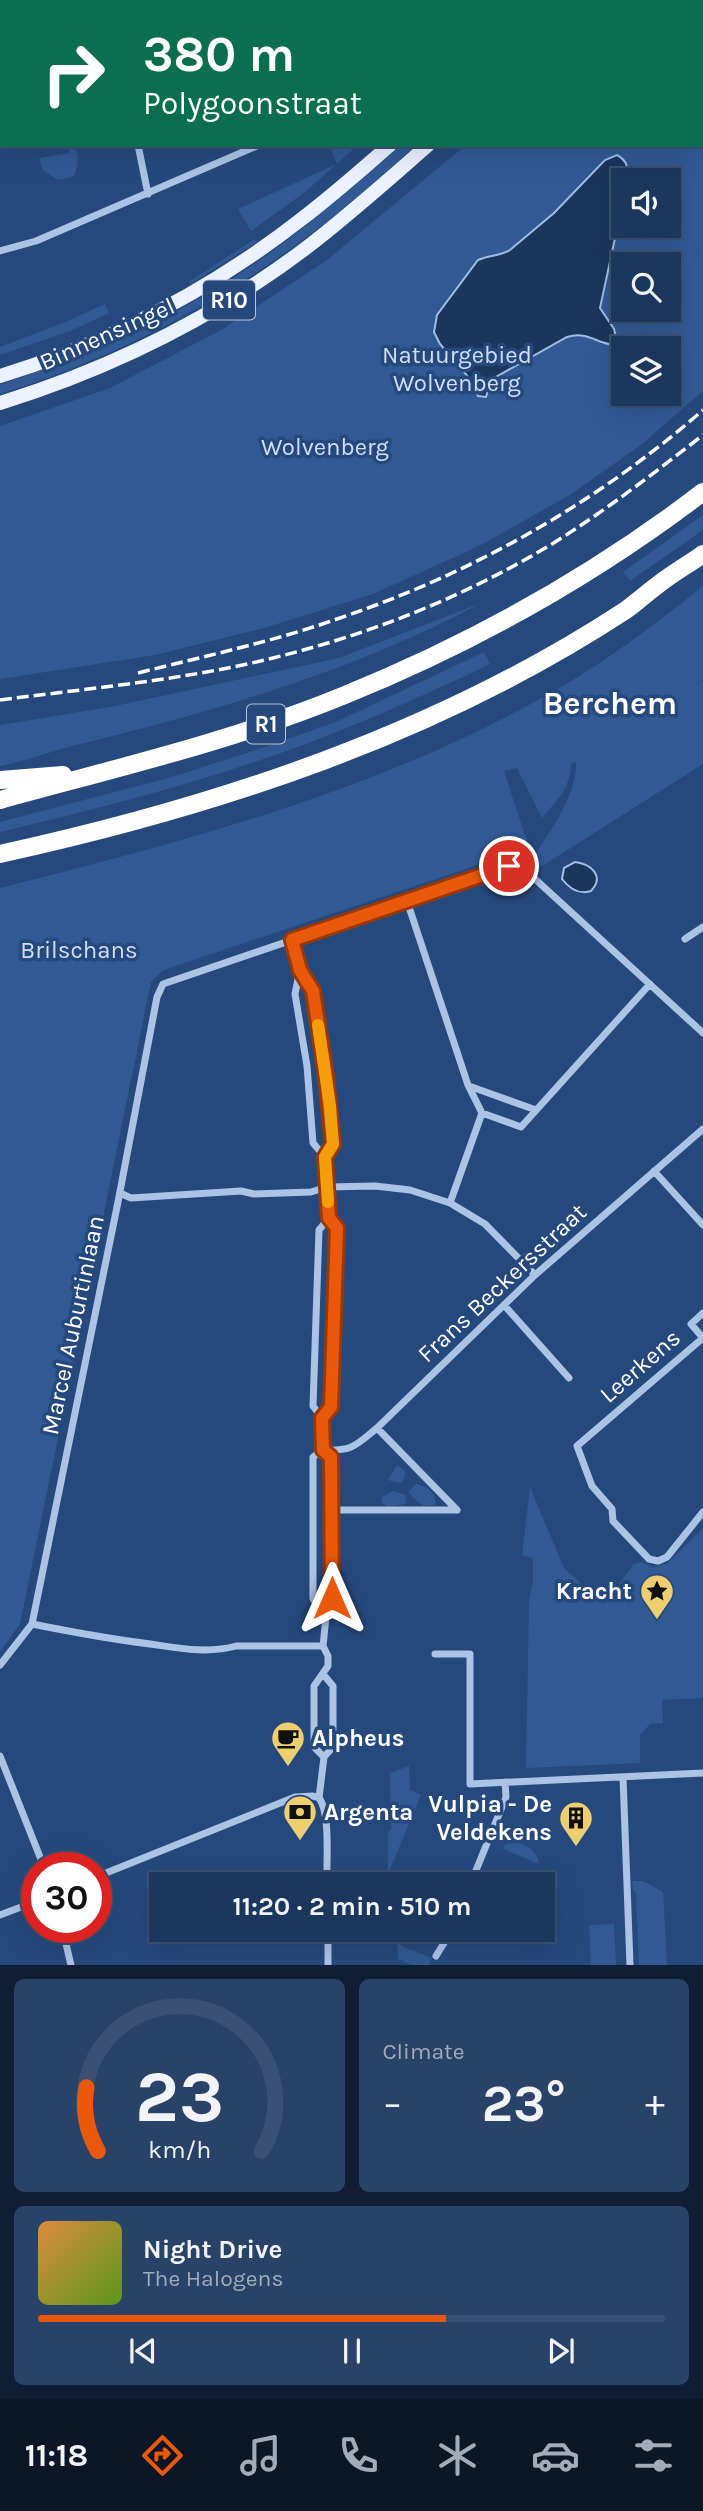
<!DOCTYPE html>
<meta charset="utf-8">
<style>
:root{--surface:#1c375e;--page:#294267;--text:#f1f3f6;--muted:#a0acbc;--line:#3a5173;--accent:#ea580c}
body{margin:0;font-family:Karla,sans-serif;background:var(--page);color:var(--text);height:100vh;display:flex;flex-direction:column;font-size:26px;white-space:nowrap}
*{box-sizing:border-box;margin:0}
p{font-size:23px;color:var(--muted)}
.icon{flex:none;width:38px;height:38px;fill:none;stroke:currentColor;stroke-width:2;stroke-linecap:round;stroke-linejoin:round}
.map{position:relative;height:1965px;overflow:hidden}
.panel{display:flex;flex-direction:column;gap:14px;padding:14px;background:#0f1e34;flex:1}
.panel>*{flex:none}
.top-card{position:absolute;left:0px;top:0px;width:704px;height:147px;box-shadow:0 7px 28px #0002,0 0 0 2px var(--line);background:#0b6e4f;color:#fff;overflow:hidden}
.tools{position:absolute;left:611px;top:168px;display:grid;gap:14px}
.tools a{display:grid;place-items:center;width:70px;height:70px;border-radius:0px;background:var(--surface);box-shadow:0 7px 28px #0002,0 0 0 2px var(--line);font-size:35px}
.speed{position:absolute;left:21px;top:1852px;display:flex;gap:14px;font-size:35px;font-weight:700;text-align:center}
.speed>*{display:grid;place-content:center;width:91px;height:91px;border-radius:50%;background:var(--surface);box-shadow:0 7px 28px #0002,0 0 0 2px var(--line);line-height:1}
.speed .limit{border:10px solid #d22;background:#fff;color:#111}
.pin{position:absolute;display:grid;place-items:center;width:60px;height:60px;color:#fff;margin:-30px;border:4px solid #fff;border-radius:50%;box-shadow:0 2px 7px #0007}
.me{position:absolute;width:77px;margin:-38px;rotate:0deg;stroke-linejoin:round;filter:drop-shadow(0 0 5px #0008)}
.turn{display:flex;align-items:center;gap:24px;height:147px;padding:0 28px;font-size:32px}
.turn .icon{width:91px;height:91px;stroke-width:2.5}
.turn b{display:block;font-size:49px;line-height:60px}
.big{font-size:52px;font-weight:700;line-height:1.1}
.panel .widget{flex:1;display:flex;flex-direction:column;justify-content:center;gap:10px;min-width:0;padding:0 24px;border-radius:10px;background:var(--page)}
.panel .dial{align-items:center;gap:0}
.dial svg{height:182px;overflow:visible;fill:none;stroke:var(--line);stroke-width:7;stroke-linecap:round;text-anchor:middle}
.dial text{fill:var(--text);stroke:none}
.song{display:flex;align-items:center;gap:21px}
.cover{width:84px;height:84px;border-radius:10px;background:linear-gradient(135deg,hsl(30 70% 55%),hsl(90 70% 35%))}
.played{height:7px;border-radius:4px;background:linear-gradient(90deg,var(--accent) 65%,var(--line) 65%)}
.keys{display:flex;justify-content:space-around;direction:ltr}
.heat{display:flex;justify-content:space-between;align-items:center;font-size:38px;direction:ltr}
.panel .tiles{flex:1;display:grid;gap:14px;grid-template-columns:1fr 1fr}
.widget:last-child{grid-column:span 2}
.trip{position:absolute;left:149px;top:1872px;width:406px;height:70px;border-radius:0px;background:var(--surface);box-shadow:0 7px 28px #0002,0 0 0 2px var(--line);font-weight:700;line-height:70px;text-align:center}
.tab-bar{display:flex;height:112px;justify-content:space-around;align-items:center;background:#0b1626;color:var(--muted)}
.tab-bar .icon{width:49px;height:49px}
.tab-bar .selected{color:var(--accent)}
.tab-bar b{font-size:32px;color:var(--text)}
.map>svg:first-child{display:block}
.green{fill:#315a94;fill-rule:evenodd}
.water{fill:#1b355d;stroke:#a0bde5;stroke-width:2}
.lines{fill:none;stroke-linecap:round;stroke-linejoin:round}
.minor{stroke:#abc3e5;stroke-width:7}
.primary{stroke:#ebf1fd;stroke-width:14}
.motorway{stroke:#fff;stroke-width:18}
.rail{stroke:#fff;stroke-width:3.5;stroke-dasharray:12 5;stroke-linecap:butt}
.route-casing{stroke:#983908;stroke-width:18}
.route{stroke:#ea580c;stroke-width:12}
.slow{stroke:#f59e0b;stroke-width:12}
.labels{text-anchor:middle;stroke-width:7;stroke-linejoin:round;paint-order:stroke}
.shield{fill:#26497d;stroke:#bec8d8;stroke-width:2}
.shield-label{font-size:23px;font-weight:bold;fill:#fff}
.street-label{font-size:24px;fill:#fff;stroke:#26497d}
.park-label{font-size:24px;fill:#cedef4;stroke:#26497d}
.poi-label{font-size:24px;font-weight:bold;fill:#fff;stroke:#26497d;text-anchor:end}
.district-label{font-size:32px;font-weight:bold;fill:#fff;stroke:#26497d}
</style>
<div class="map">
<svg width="703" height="1965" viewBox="0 0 703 1965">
<rect width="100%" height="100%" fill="#26497d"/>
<!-- green -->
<path class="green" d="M 637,0 L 703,0 L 703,391 L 642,444 L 570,495 L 479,546 L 373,594 L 264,628 L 155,655 L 0,679 L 0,426 L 110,388 L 223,329 L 327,260 L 466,145 L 702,145 L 702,2 L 635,2 ZM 623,180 L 668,180 L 668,226 L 623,226 ZM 623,264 L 668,264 L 668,310 L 623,310 ZM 623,348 L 668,348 L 668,394 L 623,394 Z
M 69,145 L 72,145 C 81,155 78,164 74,176 L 58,180 L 43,170 L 39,158 L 70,153 Z
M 329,145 L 358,145 L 305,192 L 251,231 L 238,209 L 337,164 Z
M 401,145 L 416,145 C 391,167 366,190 340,211 C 240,293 123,355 0,394 L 0,385 C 91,353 181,316 260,260 C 309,225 356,185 401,145 Z
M 255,239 L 257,242 L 190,284 L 189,282 Z
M 105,304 L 109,313 L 70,331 L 0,355 L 0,347 L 66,322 Z
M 703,515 L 703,530 L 630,581 L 623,572 Z
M 703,586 L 703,679 L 693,687 L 703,680 L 703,764 L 539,868 L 531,861 C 549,832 577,797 576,762 L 571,763 C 570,789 558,799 542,818 L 517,768 L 504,771 L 529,848 L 187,962 L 162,971 L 151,982 L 20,1624 L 0,1652 L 0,888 C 194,839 381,790 556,690 C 608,660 656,624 703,586 Z
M 481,603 C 355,671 215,711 76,745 C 51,751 26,761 0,766 L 0,725 L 115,706 L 339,658 Z
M 484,652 L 490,664 C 423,696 356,726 286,751 C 192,785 96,809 0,832 L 0,822 L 172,777 L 259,749 L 336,722 Z
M 397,1465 L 405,1471 L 405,1477 L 401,1483 L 388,1480 Z
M 416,1484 C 427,1486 437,1493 435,1505 L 424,1506 L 413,1498 L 409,1491 Z
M 530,1487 L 564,1568 L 604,1604 L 634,1564 L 641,1562 L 653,1567 L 668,1563 L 703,1528 L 703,1698 L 662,1700 L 663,1723 L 650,1724 L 640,1735 L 640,1763 L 526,1768 L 529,1602 L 533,1581 L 533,1558 L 522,1555 Z
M 393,1491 L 406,1495 L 405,1504 L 389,1507 L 382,1503 L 382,1497 Z
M 409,1766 L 410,1790 L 421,1795 L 388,1874 L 398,1879 L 396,1885 L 388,1885 L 388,1832 L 391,1829 L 390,1773 Z
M 508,1838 C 522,1844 537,1847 539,1864 L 503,1849 Z
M 632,1881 L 643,1881 L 663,1892 L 667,1965 L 639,1965 L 636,1893 L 633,1889 Z
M 614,1924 L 616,1965 L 591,1965 L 589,1925 Z
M 397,1930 L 400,1930 L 401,1946 L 432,1958 L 429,1965 L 412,1965 L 398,1959 Z"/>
<!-- water -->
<path class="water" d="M 617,155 C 628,161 628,168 627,179 L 623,180 L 623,201 L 600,308 L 614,329 L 617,341 L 614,345 C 596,343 587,331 567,337 L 494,378 L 491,381 L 486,397 L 478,396 L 470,379 L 440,344 L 434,332 L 437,315 L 478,260 C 489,255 500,256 510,250 L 554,213 L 605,160 Z
M 575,862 C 591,864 605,876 591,891 C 579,895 569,888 562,879 L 564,868 Z"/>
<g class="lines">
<!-- minor -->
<path class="minor" d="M 125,0 L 126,2
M 218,0 L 219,2
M 401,0 L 402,2
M 193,2 L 202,0
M 0,59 L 2,56
M 138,145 L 148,194
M 0,251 L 36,241 L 259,145
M 407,901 L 468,1085 L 482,1113
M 685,939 L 703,927
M 292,940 L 300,969 L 313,991 L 326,1076 L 333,1144 L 325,1157
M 300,969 L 295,994 L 307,1066 L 313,1143 L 325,1157 L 329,1218 L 337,1228 L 331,1407 L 322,1418
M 469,1086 L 536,1110
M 482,1113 L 521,1127 L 650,984
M 654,1171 L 703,1225
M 120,1193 L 131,1198 L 241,1191 L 254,1194 L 311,1192 L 327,1187 L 375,1186 L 410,1190 L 450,1203 L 485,1224 L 535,1275
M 450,1203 L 482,1113
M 504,1305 L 569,1378
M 703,1313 L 691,1324 L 703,1338 L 577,1446 L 592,1486 L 612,1509 L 613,1521 L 649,1559 L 658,1561 L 667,1557 L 703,1512
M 377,1428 L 457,1510
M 323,1450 C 353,1451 355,1446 377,1428 L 535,1275 L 703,1129
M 331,1510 L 457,1510
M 322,1610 L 332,1598 L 331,1456 L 323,1450 L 322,1418 L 313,1406 L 319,1230 L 329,1218
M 32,1624 C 72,1632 110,1639 150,1644 C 178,1648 208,1654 236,1646 L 323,1646
M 435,1654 L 470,1654 L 470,1784 L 703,1773
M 0,1665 L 32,1624 L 118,1202 L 157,997 L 163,984 L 509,866 L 523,868 L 703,1033
M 323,1674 L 333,1686 L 333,1747 L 324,1757
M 0,1756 L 44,1867
M 623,1777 L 630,1965
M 319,1798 L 324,1757 L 314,1747 L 314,1686 L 328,1666 L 328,1656 L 323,1646 L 326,1617 L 313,1599 L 313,1457 L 323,1450
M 319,1798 C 331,1813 326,1865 327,1885
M 96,1877 L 295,1797 L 313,1796 L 319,1798
M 470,1885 L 506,1797 L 505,1782
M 0,1915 L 37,1901
M 62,1927 L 71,1965
M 328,1930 L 328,1965
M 436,1956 L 452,1930"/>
<!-- primary -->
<path class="primary" d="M 555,2 L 557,0
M 595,2 L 597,0
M 0,376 C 108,343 210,290 299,221 C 331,197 360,171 390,145
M 0,403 C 109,369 215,317 306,248 C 349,215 388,180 428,145"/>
<!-- motorway -->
<path class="motorway" d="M 0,780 L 63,775
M 0,800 C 116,768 233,741 345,695 C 473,643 593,576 703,492
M 0,854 C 219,806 437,734 626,610 C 637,602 648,592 659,584 C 673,573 689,564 703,554"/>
<!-- rail -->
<path class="rail" d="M 138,673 C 205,656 272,642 337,619 C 471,574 597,503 703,410
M 0,700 C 91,688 184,680 273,658 C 371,634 466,596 552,544 C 605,511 654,473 703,435"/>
</g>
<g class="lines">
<!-- route casing -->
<g class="route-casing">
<path id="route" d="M 332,1598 L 331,1457 L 323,1450 L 322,1418 L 331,1407 L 337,1228 L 329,1218 L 325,1157 L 333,1144 L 326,1076 L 313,991 L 300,970 L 292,940 L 509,866"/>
</g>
<!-- route -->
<use href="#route" class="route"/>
<!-- slow -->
<path class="slow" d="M 318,1025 L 330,1106 L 333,1144 L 325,1157 L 328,1202"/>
</g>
<!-- icons -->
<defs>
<g id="sight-pin" transform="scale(1.75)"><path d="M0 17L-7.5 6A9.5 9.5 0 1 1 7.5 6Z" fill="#edce71" stroke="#26497d"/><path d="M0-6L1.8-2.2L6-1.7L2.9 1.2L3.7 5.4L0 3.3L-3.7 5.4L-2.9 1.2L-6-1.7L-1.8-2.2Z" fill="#111"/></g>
<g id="cafe-pin" transform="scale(1.75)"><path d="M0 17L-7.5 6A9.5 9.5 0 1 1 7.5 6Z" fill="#edce71" stroke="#26497d"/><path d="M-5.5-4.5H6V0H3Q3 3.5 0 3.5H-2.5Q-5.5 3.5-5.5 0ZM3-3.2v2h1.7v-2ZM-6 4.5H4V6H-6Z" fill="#111"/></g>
<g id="bank-pin" transform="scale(1.75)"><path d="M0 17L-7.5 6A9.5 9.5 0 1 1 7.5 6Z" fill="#edce71" stroke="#26497d"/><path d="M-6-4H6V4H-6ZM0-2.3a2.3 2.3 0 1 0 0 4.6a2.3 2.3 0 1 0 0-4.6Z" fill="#111"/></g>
<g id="building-pin" transform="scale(1.75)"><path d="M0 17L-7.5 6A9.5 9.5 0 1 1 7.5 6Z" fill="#edce71" stroke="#26497d"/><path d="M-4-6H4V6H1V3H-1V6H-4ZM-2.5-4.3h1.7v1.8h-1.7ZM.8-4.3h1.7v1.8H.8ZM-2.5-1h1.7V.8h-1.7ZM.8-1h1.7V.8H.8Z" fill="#111"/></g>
</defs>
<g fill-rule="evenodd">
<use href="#sight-pin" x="657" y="1591"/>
<use href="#cafe-pin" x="288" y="1738"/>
<use href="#bank-pin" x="300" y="1812"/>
<use href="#building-pin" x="576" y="1818"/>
</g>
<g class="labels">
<!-- shield labels -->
<g class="shield">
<rect x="203" y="280.5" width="52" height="39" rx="5"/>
<rect x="247" y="704.5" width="38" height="39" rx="5"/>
</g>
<g class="shield-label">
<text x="229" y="308">R10</text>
<text x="266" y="732">R1</text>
</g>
<!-- street labels -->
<g class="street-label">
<text transform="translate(107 334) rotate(-24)" y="8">Binnensingel</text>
<text transform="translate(502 1283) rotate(-43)" y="8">Frans Beckersstraat</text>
<text transform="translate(73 1325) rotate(-78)" y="8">Marcel Auburtinlaan</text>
<text transform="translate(640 1366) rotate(-41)" y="8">Leerkens</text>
</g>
<!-- park labels -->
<g class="park-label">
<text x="457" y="363">Natuurgebied<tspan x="457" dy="28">Wolvenberg</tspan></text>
<text x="325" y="455">Wolvenberg</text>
<text x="79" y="958">Brilschans</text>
</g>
<!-- poi labels -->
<g class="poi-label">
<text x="632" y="1599">Kracht</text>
<text x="312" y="1746" text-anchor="start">Alpheus</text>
<text x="552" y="1812">Vulpia - De<tspan x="552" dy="28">Veldekens</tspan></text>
<text x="324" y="1820" text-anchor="start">Argenta</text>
</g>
<!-- district labels -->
<g class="district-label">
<text x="610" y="714">Berchem</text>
</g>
</g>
</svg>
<div class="tools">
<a><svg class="icon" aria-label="sound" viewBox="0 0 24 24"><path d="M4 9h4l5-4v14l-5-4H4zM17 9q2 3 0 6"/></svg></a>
<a><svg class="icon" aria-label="search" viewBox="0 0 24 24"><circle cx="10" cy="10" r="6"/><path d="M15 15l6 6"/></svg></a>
<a><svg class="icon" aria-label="layers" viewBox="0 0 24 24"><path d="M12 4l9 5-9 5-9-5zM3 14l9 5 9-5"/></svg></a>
</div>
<div class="speed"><div class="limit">30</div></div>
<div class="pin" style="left:509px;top:866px;background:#d93025"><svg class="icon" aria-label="arrive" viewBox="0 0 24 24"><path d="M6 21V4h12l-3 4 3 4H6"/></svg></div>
<svg class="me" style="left:332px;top:1598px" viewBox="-20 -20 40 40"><path d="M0-17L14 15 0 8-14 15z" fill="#ea580c" stroke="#fff" stroke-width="4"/></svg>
<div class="trip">11:20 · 2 min · 510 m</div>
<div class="top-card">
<div class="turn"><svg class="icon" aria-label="right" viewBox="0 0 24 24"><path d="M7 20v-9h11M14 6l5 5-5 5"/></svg><div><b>380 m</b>Polygoonstraat</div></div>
</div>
</div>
<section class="panel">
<div class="tiles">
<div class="widget dial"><svg viewBox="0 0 100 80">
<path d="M14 69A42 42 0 1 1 86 69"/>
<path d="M14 69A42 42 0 0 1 9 41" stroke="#ea580c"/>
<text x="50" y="56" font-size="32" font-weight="700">23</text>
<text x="50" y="72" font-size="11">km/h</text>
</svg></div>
<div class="widget"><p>Climate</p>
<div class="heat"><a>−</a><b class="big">23°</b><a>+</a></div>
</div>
<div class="widget">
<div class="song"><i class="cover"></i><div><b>Night Drive</b><p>The Halogens</p></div></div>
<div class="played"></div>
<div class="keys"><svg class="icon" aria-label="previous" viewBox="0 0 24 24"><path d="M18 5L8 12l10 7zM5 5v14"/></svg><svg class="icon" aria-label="pause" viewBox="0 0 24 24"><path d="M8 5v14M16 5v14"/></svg><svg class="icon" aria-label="next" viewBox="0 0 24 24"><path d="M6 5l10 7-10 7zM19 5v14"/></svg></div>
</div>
</div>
</section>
<nav class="tab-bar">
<b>11:18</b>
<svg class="icon selected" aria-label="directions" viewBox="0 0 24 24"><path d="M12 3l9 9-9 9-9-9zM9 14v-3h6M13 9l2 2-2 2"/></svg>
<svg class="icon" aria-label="music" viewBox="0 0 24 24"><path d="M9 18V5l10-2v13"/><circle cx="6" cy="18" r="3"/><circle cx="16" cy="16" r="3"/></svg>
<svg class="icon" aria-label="phone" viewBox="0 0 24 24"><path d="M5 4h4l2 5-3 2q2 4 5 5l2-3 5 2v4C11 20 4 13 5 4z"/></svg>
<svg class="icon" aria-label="climate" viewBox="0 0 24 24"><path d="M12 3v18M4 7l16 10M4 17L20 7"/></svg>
<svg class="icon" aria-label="car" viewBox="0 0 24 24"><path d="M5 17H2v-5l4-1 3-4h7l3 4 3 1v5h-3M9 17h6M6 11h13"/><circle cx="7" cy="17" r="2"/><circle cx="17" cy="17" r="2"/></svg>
<svg class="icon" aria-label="filters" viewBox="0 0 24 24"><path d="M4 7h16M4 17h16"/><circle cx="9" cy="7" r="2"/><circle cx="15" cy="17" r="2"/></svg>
</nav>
